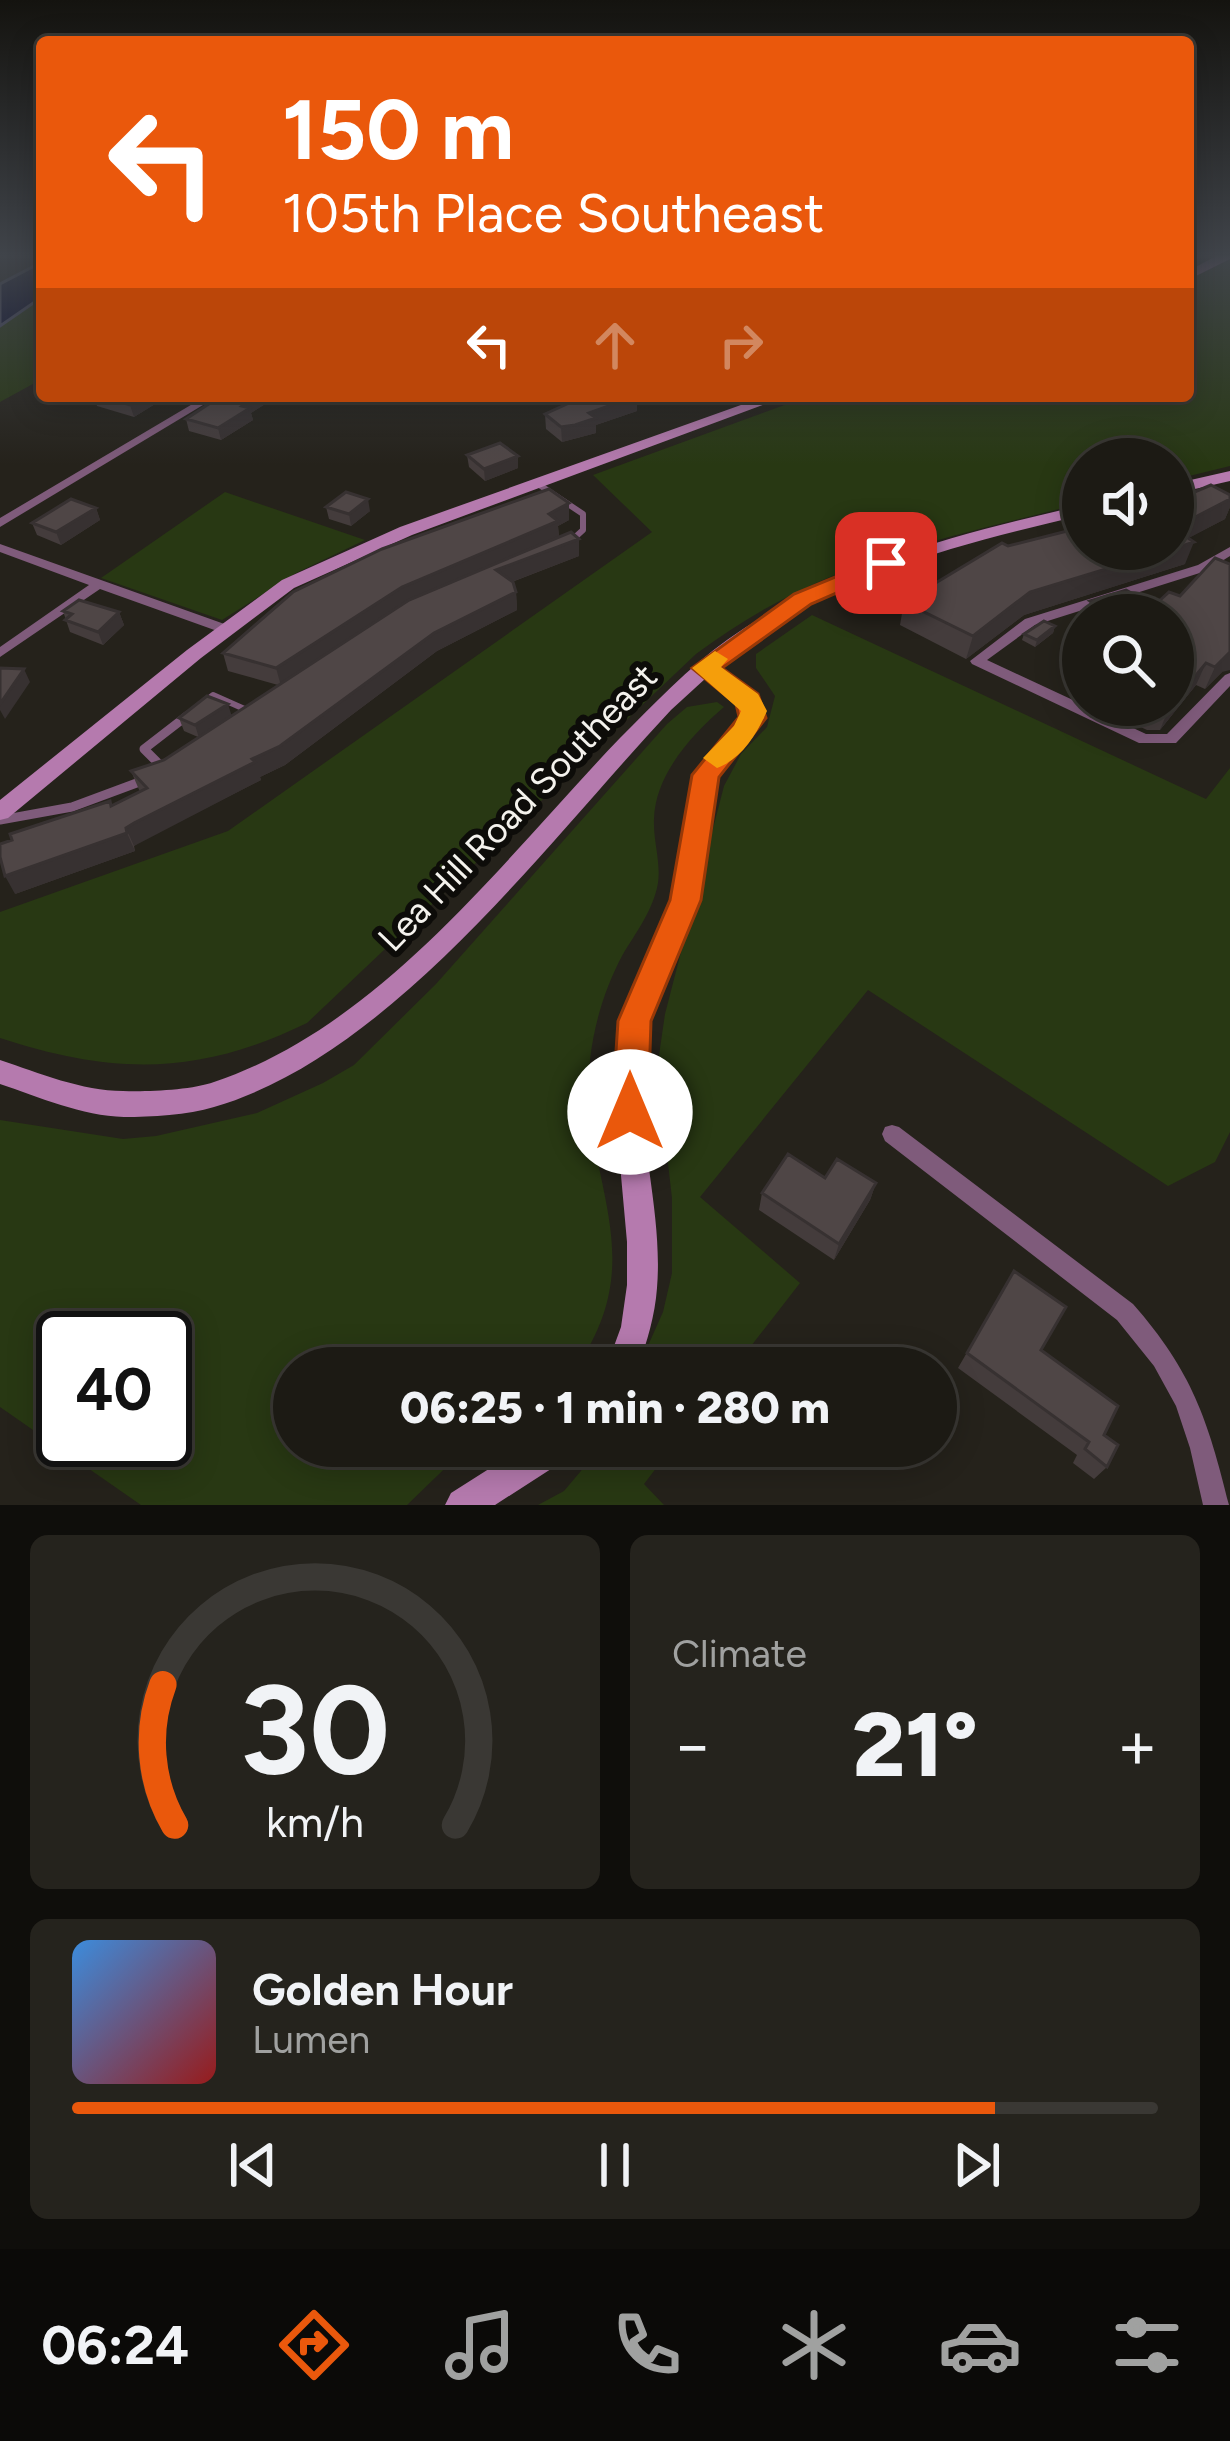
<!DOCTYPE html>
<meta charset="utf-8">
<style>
:root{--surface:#1c1a14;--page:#25231d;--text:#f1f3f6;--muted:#a0a1a0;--line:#3a3834;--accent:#ea580c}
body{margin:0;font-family:Figtree,sans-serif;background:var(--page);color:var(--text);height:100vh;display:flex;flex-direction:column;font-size:45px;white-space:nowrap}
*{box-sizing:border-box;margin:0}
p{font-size:39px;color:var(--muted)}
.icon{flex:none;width:66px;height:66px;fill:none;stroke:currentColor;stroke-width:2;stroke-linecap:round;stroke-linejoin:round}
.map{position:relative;height:1505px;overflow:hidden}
.sheet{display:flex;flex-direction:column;gap:30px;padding:30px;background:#0f0e0b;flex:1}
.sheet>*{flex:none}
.top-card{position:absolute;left:36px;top:36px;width:1158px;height:366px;border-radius:12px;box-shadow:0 6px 30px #0003,0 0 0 3px var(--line);background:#ea580c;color:#fff;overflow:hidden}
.tools{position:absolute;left:1062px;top:438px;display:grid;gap:24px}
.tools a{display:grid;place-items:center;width:132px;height:132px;border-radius:50%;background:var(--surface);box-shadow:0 6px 30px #0003,0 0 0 3px var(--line);font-size:60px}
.speed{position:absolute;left:36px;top:1311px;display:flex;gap:24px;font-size:60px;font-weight:700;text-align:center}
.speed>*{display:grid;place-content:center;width:156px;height:156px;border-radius:50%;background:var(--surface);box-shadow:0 6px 30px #0003,0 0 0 3px var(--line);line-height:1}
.speed .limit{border:6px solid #111;border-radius:18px;background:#fff;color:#111}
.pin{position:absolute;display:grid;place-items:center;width:102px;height:102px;color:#fff;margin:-51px;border-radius:24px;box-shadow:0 6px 18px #0006}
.me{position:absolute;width:132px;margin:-66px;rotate:0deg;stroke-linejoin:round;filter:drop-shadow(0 0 9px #0008)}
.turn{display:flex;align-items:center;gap:42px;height:252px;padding:0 48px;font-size:54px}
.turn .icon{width:156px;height:156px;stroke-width:2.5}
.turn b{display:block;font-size:84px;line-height:102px}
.lanes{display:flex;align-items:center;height:114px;padding:0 48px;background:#0003;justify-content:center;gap:60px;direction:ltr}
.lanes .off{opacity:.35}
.big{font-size:90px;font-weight:800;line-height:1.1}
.sheet .tile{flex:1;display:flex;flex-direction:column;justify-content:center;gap:18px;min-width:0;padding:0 42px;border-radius:18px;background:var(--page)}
.sheet .dial{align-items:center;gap:0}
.dial svg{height:312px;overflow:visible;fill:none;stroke:var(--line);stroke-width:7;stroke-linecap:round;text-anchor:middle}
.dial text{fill:var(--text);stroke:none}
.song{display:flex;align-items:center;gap:36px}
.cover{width:144px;height:144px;border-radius:18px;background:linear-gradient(135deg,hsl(210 70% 55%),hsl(0 70% 35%))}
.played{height:12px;border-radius:6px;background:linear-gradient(90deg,var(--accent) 85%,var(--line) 85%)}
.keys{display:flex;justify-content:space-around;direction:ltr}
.heat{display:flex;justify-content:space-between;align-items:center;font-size:66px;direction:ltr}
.sheet .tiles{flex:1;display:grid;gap:30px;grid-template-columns:1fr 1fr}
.tile:last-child{grid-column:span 2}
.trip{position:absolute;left:273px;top:1347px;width:684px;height:120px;border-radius:60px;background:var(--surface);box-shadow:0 6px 30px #0003,0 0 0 3px var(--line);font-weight:800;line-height:120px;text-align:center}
.dock{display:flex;height:192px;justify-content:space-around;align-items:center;background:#0b0a08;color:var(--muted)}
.dock .icon{width:84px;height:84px}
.dock .current{color:var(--accent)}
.dock b{font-size:54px;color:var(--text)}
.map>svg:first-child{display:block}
.green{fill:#283813;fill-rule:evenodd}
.water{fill:#00032d;stroke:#494b67;stroke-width:3}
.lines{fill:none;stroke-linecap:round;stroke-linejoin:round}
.lane-far1{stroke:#7f5b7b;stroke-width:6}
.lane{stroke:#7f5b7b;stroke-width:9}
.street{fill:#7f5b7b;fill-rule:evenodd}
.secondary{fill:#b57aae;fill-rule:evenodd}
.wall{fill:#443c3c}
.shaded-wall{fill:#373131}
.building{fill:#4f4646;stroke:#373131;stroke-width:3}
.route{fill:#ea580c;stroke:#983908;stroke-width:3}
.slow{fill:#f59e0b}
.labels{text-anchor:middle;stroke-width:12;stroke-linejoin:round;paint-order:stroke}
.street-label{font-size:36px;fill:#f4f2ed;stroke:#0d0c09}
</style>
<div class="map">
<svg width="1230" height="1505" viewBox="0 0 1230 1505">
<rect width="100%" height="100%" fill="#25221b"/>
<!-- green -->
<path class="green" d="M 1230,260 L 1230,466 L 1173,480 L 1173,459 L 1083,459 L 1083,503 C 937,540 820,561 696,654 L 307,1023 C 198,1076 113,1075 0,1038 L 0,912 L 228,831 L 652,532 L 593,475 L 809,396 L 1188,396 L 1188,280 Z
M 42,297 L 42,379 L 0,402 L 0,326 Z
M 225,492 L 365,540 L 296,573 L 222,620 L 101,578 Z
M 812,615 L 1206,799 L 1230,768 L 1230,1132 L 1215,1162 L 1168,1186 L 868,990 L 700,1197 L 800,1283 L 734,1368 L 638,1368 L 663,1312 L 672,1273 L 672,1198 L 657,1069 L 665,1014 L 724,786 L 741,754 L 767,727 L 775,696 L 756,668 L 756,654 Z
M 717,702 L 724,707 C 692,734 655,775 654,819 C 653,841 661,861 658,883 C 653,911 636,932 622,956 C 605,988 594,1024 590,1060 C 579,1179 655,1253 576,1368 L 294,1368 L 294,1446 L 468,1446 L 407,1505 L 141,1505 L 0,1407 L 0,1120 L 123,1139 L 156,1136 L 257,1113 L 323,1083 L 354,1065 L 436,984 L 667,724 L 687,707 ZM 63,1338 L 165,1338 L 165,1440 L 63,1440 Z
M 602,1446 L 673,1446 L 644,1484 L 664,1505 L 538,1505 L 564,1491 Z"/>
<!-- water -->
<path class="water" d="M 42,262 L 42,297 L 0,326 L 0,284 Z"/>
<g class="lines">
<!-- lane-far1 -->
<path class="lane-far1" d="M 538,484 L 583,514 L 583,530 L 572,540
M 204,702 L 213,695 L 249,711"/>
<!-- lane -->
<path class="lane" d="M 162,767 L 144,749 L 188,715
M 0,820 L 72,807 L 142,781"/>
<!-- street -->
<path class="street" d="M 206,396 L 218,396 L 0,527 L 0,518 Z
M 0,544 L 230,626 L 232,629 L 225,633 L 220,632 L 100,589 L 0,657 L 0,647 L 89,585 L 0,552 Z
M 1230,547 L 1230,556 L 1206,571 L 1035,625 L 987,660 L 1146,734 L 1167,734 L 1225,675 L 1230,673 L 1230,686 L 1176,743 L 1139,743 L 972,664 L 970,661 L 1025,619 L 1198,565 Z
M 892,1125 L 899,1127 L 1133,1304 C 1192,1371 1208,1420 1229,1505 L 1203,1505 L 1190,1448 L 1176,1406 L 1154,1366 L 1117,1320 L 885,1141 L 882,1134 L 885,1127 Z"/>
<!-- secondary -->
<path class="secondary" d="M 1220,254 L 1230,254 L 1230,259 L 1188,280 L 1188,271 Z
M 766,396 L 787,396 L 412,535 L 294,588 L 201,658 L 8,818 L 0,820 L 0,800 L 187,650 L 282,580 L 400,527 Z
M 1230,471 L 1230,481 L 1173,494 L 1173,484 Z
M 1083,505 L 1083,515 C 955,545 819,578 718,668 L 755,695 L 764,713 C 751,741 724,755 713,784 C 703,823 707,863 696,902 C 680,960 644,1005 642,1067 C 638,1141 663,1214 657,1288 C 655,1316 647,1341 638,1368 L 606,1368 L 621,1327 L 627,1285 L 627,1242 L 615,1109 L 615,1066 L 621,1023 L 674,896 L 691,784 L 706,756 L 738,724 L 744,713 L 740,704 L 706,678 L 671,710 C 547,842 392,1055 214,1107 C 188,1115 151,1117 124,1117 C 82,1116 39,1097 0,1084 L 0,1060 C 39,1073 82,1091 123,1091 C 147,1092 192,1090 214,1082 C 381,1026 502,861 620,738 C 654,704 688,668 727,640 C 833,565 959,534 1083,505 Z
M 525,1446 L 573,1446 L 568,1458 L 495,1505 L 445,1505 L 451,1493 Z"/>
</g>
<!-- wall -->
<path class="wall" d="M 94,396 L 168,396 L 134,417 L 97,406 Z
M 221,396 L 278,396 L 251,413 L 253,420 L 221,440 L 189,431 L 186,419 Z
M 572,396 L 637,396 L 637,411 L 596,425 L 596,433 L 562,442 L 546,429 L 545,414 L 572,402 Z
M 467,455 L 518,468 L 485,481 L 469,467 Z
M 1230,495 L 1230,507 L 1225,519 L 1188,538 L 1185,564 L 1024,615 L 966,659 L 900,625 L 904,602 L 1008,546 Z
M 569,503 L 569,520 L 558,526 L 559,537 L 579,556 L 512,582 L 516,592 L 517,610 L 437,651 L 285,765 L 260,777 L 261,780 L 141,841 L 134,846 L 135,851 L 15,894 L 111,806 L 140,792 L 131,771 L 164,760 L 198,737 L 184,731 L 179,718 L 231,716 L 278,685 L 228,671 L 223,653 Z
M 326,507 L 370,511 L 351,526 L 329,519 Z
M 96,508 L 100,520 L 61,545 L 37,535 L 32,523 Z
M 1090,601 L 1128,607 L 1105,615 L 1088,615 L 1086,614 Z
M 63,611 L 119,612 L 124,625 L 103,645 L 70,632 Z
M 1173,615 L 1222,672 L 1205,689 L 1196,685 L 1160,730 L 1147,730 L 1094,705 L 1173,705 Z
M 1055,626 L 1053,633 L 1035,647 L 1022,640 L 1024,634 Z
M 1083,673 L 1083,700 L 1074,696 Z
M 825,1178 L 876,1183 L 870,1200 L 834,1260 L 759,1210 L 762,1193 Z
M 1014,1271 L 1041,1350 L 1104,1435 L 1107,1467 L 1094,1479 L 1073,1463 L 1077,1455 L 958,1368 Z"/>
<!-- shaded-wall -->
<path class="shaded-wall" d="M 146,396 L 168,396 L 134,417 L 130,405 Z
M 257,396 L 278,396 L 251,413 L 253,420 L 221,440 L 218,428 L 242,406 Z
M 637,396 L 637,411 L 596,425 L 596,433 L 562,442 L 561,427 L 589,413 Z
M 518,456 L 518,468 L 485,481 L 484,469 Z
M 368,499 L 370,511 L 351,526 L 349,514 Z
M 1230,499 L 1230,507 L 1225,519 L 1187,539 L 1194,542 L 1185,564 L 1024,615 L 966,659 L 973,636 L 1030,592 L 1184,523 Z
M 569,503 L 569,520 L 558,526 L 559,538 L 405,604 L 281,686 L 276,668 L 402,587 Z
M 96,508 L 100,520 L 61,545 L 56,532 Z
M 579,539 L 579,556 L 498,587 L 496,570 Z
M 516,592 L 517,610 L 437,651 L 285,765 L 260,777 L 261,780 L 134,846 L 126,828 L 134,823 L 252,759 L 434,633 Z
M 1133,594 L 1128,607 L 1105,615 L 1094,615 L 1098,606 Z
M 119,612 L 124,625 L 103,645 L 98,632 Z
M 1055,626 L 1053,633 L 1035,647 L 1037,640 Z
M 1230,652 L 1230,670 L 1222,672 L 1205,689 L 1215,667 Z
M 1206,663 L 1196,685 L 1160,730 L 1169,708 Z
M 24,669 L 30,682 L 5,719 L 0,710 L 0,704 Z
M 228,704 L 232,717 L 199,738 L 195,725 Z
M 127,833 L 135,851 L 15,894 L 5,876 Z
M 876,1183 L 870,1200 L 834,1260 L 839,1244 Z"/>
<!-- building -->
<path class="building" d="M 100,396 L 146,396 L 130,405 Z
M 221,396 L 257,396 L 242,406 L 250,408 L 218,428 L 186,419 Z
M 577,396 L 637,396 L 589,413 L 596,418 L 575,425 L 561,427 L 545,414 L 580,398 Z
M 500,443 L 518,456 L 484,469 L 467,455 Z
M 1211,485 L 1230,495 L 1230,499 L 1184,523 L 1191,528 L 1179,532 L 1194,542 L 1173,549 L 1173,501 Z
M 549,489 L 569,503 L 549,514 L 558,521 L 402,587 L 276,668 L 223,653 L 293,592 L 382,549 Z
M 346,492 L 368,499 L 349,514 L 326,507 Z
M 71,499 L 96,508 L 56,532 L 32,523 Z
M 1083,527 L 1083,549 L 1172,549 L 1030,592 L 973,636 L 904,602 L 1002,543 L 1008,546 Z
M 571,532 L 579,539 L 496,570 L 513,582 L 516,592 L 434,633 L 280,746 L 252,759 L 255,762 L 134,823 L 126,828 L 127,833 L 5,876 L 0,857 L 0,844 L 12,840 L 10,834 L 110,801 L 111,806 L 147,788 L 131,771 L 164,760 L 409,600 Z
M 1215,558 L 1230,564 L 1230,652 L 1215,667 L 1206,663 L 1173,703 L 1173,615 L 1144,615 L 1169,592 L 1180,596 Z
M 1126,590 L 1133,594 L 1098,606 L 1090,601 Z
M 79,600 L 119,612 L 98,632 L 65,620 L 72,614 L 63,611 Z
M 1044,621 L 1055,626 L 1037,640 L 1024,634 Z
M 0,668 L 24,669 L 0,704 Z
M 207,696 L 228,704 L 195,725 L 179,718 Z
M 788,1154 L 825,1178 L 837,1159 L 876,1183 L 839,1244 L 762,1193 Z
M 1014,1271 L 1066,1307 L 1041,1350 L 1118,1406 L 1104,1435 L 1118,1445 L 1107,1467 L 1085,1449 L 1089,1442 L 967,1353 Z"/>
<!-- sky -->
<linearGradient id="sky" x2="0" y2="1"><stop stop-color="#14130f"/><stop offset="0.55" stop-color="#40444a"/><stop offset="1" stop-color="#40444a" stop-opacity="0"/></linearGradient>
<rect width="1230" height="465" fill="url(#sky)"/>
<!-- route -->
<path class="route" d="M 886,556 L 898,563 L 894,568 L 811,604 L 722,668 L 758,694 L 766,718 L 719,777 L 701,900 L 651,1021 L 648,1112 L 643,1124 L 630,1129 L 617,1124 L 612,1112 L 618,1021 L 670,900 L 692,775 L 739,717 L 736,704 L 692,668 L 794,594 Z"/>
<!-- slow -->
<path class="slow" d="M 715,651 L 728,659 L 721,667 L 758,694 L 767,711 C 757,734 742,759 717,768 L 703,758 L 734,726 L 741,711 L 692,668 Z"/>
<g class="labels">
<!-- street labels -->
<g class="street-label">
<text transform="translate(517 807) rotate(-46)" y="13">Lea Hill Road Southeast</text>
</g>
</g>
</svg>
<div class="tools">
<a><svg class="icon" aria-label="sound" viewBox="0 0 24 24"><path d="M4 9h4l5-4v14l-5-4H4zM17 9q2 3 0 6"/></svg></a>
<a><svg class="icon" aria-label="search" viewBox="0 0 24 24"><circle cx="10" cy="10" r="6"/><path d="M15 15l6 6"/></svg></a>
</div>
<div class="speed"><div class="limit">40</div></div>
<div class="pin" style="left:886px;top:563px;background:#d93025"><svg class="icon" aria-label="arrive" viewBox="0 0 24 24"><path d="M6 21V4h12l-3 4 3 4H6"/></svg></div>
<svg class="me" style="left:630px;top:1112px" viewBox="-20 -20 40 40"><circle r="19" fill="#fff"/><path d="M0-13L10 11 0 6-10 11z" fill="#ea580c"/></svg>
<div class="trip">06:25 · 1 min · 280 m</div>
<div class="top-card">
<div class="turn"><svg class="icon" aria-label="left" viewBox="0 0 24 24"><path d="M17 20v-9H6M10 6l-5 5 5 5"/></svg><div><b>150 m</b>105th Place Southeast</div></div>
<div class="lanes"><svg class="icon" aria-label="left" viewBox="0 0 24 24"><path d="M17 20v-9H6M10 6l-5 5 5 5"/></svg><svg class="icon off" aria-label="ahead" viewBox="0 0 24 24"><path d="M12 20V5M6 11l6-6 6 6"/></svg><svg class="icon off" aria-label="right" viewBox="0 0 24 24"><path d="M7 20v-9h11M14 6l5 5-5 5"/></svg></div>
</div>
</div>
<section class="sheet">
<div class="tiles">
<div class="tile dial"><svg viewBox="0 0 100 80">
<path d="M14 69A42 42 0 1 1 86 69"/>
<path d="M14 69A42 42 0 0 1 11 33" stroke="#ea580c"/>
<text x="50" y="56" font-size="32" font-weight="700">30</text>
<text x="50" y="72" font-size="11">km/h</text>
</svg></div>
<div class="tile"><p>Climate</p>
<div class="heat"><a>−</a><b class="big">21°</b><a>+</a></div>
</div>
<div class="tile">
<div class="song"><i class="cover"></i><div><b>Golden Hour</b><p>Lumen</p></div></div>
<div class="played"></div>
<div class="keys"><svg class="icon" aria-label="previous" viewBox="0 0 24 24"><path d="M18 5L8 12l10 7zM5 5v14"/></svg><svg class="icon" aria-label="pause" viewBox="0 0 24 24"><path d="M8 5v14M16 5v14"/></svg><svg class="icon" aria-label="next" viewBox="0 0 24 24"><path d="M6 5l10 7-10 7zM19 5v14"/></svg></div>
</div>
</div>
</section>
<nav class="dock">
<b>06:24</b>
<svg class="icon current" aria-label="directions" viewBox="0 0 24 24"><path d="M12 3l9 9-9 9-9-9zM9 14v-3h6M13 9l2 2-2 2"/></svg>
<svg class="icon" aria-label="music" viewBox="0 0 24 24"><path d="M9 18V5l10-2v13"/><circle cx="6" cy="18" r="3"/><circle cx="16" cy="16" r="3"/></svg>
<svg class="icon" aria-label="phone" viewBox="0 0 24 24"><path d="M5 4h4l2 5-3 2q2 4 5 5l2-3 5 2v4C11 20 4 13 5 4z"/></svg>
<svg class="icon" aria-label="climate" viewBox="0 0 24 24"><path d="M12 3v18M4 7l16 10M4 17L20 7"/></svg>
<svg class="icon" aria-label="car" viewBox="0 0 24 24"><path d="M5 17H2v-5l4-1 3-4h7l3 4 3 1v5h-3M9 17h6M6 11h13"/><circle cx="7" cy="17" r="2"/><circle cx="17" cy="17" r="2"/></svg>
<svg class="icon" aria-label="filters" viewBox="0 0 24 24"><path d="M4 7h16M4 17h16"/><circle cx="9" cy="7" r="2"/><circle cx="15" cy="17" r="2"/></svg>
</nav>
